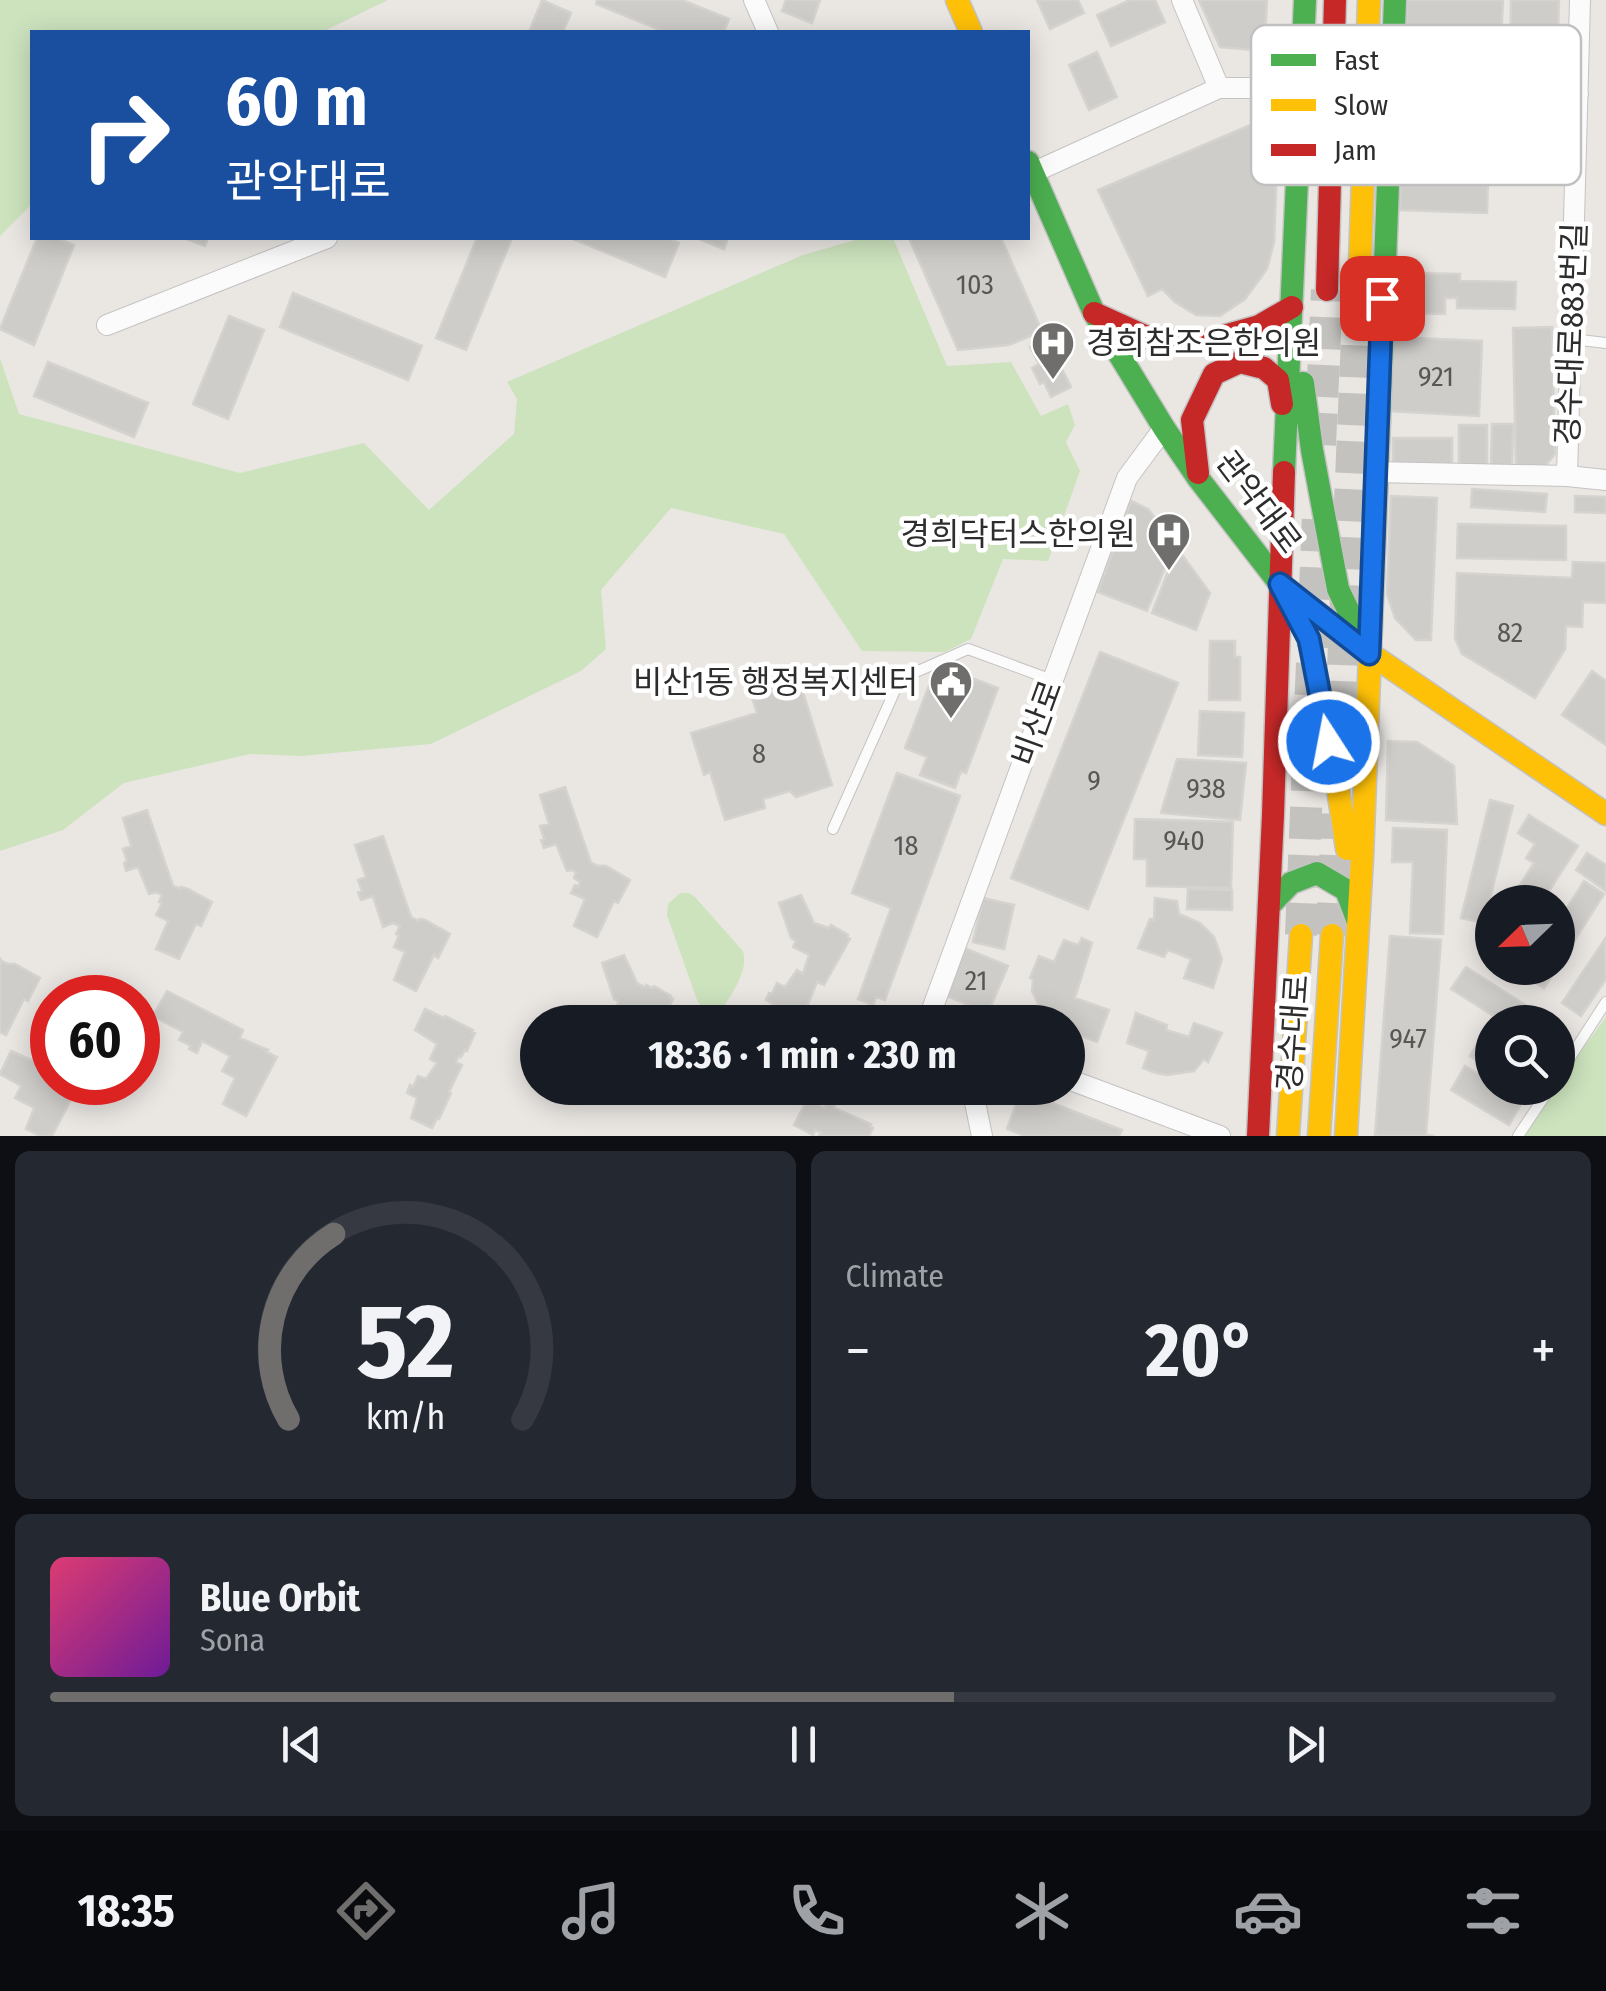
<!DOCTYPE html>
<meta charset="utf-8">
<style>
:root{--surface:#171b24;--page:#242831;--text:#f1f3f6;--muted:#9ea1a6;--line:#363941;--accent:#6f6e6d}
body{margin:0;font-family:"Fira Sans Condensed","Noto Sans KR",sans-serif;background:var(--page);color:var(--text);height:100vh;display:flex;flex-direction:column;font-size:38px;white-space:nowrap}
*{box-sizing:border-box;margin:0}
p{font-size:32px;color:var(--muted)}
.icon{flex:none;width:55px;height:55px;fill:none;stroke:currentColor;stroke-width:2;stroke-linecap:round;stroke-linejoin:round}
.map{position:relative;height:1136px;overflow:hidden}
.drawer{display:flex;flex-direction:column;gap:15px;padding:15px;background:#0d0f14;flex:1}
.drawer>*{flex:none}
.hud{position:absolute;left:30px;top:30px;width:1000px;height:210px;border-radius:0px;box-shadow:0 5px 25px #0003;background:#1a4fa0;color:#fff;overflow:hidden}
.needle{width:65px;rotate:247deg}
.controls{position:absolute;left:1475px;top:885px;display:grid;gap:20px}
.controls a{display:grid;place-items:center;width:100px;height:100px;border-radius:50%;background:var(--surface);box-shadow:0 5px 25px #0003;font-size:50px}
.speed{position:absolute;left:30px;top:975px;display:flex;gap:20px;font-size:50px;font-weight:700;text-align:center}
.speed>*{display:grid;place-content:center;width:130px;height:130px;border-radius:50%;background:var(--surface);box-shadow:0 5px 25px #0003;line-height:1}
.speed .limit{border:15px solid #d22;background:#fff;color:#111}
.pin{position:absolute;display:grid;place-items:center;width:85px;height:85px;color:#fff;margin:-42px;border-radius:20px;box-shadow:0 5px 15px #0006}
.me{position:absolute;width:110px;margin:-55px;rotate:349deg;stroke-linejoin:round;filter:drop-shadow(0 0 8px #0008)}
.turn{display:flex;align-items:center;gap:35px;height:210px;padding:0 30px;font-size:45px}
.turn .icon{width:130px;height:130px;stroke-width:2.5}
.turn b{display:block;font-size:70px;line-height:85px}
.big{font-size:75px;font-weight:700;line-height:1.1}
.drawer .tile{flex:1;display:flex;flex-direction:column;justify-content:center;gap:15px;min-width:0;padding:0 35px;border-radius:15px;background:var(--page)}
.drawer .dial{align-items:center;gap:0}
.dial svg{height:260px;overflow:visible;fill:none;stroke:var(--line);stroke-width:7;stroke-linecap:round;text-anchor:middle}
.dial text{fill:var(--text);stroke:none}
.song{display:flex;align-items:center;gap:30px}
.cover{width:120px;height:120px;border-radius:15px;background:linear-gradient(135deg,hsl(340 70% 55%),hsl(280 70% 35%))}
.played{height:10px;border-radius:5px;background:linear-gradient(90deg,var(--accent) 60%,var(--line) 60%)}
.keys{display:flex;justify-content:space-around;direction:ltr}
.heat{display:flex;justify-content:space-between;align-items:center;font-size:55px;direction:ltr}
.drawer .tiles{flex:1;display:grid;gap:15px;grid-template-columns:1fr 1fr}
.tile:last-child{grid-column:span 2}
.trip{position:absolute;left:520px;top:1005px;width:565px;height:100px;border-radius:50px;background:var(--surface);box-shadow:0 5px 25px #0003;font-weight:700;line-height:100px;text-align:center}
.tabs{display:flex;height:160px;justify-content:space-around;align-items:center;background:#090b0e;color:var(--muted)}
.tabs .icon{width:70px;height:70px}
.tabs .active{color:var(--accent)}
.tabs b{font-size:45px;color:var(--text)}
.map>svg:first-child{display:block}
.green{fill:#cde3be}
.building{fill:#cfcdca;stroke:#d5d3cf;stroke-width:2.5}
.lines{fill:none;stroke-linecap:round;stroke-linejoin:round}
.primary-tunnel{stroke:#c4c2bf;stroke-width:32;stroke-dasharray:32 16;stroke-linecap:butt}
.lane-casing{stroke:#c4c3c3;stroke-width:12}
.street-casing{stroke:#c4c3c3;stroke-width:22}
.fast-casing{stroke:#c4c3c3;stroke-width:25}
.slow-casing{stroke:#c4c3c3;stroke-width:25}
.jam-casing{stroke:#c4c3c3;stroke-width:25}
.lane{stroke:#fcfbfb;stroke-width:10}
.street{stroke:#fcfbfb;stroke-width:20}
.fast{stroke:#4caf50;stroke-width:22}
.slow{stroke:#ffc107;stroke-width:22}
.jam{stroke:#c62828;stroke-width:22}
.route-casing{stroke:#114b97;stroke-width:25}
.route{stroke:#1a73e8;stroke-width:18}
.labels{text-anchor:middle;stroke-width:9;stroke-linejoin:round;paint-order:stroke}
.number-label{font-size:28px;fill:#575756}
.street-label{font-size:32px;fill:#2d2d2d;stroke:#fff}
.poi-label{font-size:32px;fill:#2d2d2d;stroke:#fff;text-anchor:end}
.key{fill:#fff;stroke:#c0c0c0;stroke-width:2.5}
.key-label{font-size:28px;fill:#2d2d2d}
</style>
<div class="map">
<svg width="1606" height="1136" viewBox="0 0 1606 1136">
<rect width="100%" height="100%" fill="#eae7e3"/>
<!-- green -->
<path class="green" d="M 0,0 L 388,0 L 322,32 L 32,32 L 32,204 L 0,236 Z
M 862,238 L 893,238 L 947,366 L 1011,362 L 1041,416 L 1068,404 L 1075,425 L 1066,442 L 1080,471 L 1048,561 L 1003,559 L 971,639 L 945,652 L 862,651 L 784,534 L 671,508 L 601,590 L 606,649 L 581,671 L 431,744 L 302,756 L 250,754 L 124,783 L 63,830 L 0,851 L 0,358 L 19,414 L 240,473 L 364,443 L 429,510 L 514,434 L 517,399 L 507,382 L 803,255 Z
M 680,893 L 689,893 L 695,897 L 743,951 C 749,969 733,993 722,1009 C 711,1012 702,1010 697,1000 L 667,915 L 668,904 Z
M 1606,1017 L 1606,1136 L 1523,1136 C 1550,1095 1576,1057 1606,1017 Z"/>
<!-- building -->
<path class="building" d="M 542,0 L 571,13 L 563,32 L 529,32 Z
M 597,0 L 682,0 L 729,19 L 724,32 L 665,32 L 596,4 Z
M 786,0 L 820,0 L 812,23 L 782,11 Z
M 1037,0 L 1078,0 L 1084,13 L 1050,29 Z
M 1130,0 L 1155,0 L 1165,22 L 1111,46 L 1097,15 Z
M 1199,0 L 1267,0 L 1264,51 L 1220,47 Z
M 1407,0 L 1503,0 L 1499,80 L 1404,76 Z
M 1511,0 L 1559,0 L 1557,60 L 1544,76 L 1510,75 Z
M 1097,52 L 1117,97 L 1089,110 L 1069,65 Z
M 1404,107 L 1490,110 L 1487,213 L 1400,210 Z
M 1279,113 L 1274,242 L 1267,269 L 1245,299 L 1220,316 L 1196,315 L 1175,302 L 1162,289 L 1148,296 L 1098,190 Z
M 37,238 L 56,238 L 74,245 L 34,345 L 0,329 Z
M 184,238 L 208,238 L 205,246 Z
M 477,238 L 512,238 L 466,350 L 436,338 Z
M 571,238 L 667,238 L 679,243 L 665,277 Z
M 697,238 L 728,238 L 724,249 Z
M 909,238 L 1001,238 L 1042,331 L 1009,345 L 958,350 Z
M 1401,273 L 1460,274 L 1460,281 L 1516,282 L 1515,309 L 1457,308 L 1457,298 L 1445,298 L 1445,314 L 1401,313 Z
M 293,293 L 422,346 L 408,380 L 280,327 Z
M 229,316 L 264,330 L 228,419 L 193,404 Z
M 1552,327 L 1555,454 L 1544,467 L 1516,467 L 1513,328 Z
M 1392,337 L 1482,341 L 1479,416 L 1389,411 Z
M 1046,338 L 1071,387 L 1051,397 L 1044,382 L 1040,384 L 1032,368 L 1039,364 L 1030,347 Z
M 48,362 L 148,403 L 134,437 L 34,396 Z
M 1492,424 L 1513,424 L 1512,467 L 1491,467 Z
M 1459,425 L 1487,425 L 1487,466 L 1459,466 Z
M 1393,438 L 1452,438 L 1452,464 L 1393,463 Z
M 1472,489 L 1547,494 L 1545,512 L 1471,507 Z
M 1391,496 L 1437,498 L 1431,640 L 1416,640 L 1395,618 L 1387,594 Z
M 1575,496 L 1606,497 L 1606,513 L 1575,512 Z
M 1131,501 L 1148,509 L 1175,544 L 1147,611 L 1098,592 Z
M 1458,524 L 1566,526 L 1566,560 L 1457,558 Z
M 1180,552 L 1210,593 L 1196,630 L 1152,613 L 1174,556 Z
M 1573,562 L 1606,563 L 1606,603 L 1583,602 L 1582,627 L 1566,626 L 1565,649 L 1535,698 L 1462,654 L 1455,638 L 1457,573 L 1572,578 Z
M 1210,641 L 1235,641 L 1235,657 L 1240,657 L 1240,700 L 1209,700 Z
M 1100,652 L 1178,683 L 1088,909 L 1011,878 Z
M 796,670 L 832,785 L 796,797 L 790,791 L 763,799 L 765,808 L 725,820 L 710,772 L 704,775 L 691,733 L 757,713 L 751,694 L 762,691 L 759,682 Z
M 1592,671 L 1606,681 L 1606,745 L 1562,715 Z
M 958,673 L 998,688 L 966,773 L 961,771 L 955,788 L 920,775 L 927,757 L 905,748 L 930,683 L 951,691 Z
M 1200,711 L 1244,713 L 1242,757 L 1198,755 Z
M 1388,741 L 1417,742 L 1454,766 L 1457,824 L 1386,820 Z
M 1177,759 L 1246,763 L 1240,820 L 1161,813 Z
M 897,773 L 960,796 L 885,1000 L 876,997 L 873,1005 L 858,999 L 891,908 L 852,893 Z
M 565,787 L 591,863 L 598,866 L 606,866 L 630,880 L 618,903 L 614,901 L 597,937 L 574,926 L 585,899 L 571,893 L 575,885 L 578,887 L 580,882 L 574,878 L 576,872 L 571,870 L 567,871 L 556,844 L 544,848 L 541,840 L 544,839 L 540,826 L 549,824 L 540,795 Z
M 1490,800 L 1513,806 L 1484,923 L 1461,918 Z
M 147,810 L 173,886 L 181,889 L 181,887 L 188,889 L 212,902 L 201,926 L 196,924 L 179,959 L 156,949 L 168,921 L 156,915 L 162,903 L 159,902 L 162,895 L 156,892 L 149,894 L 138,867 L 126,871 L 124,863 L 127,861 L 123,849 L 131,846 L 123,818 Z
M 1529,815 L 1578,846 L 1542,902 L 1509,902 L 1534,863 L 1526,858 L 1535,844 L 1518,833 Z
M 1135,819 L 1233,822 L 1231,888 L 1147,886 L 1147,859 L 1134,859 Z
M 1393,828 L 1447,830 L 1443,934 L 1410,933 L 1413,862 L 1392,862 Z
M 383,836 L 411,917 L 418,921 L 419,919 L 425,920 L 450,934 L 438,958 L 434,955 L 416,991 L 394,980 L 405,952 L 394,947 L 399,935 L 396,934 L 400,926 L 393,923 L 383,927 L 373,896 L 361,900 L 358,892 L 362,891 L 358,880 L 366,877 L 355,845 Z
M 1587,853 L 1606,865 L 1606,891 L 1576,870 Z
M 1584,881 L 1604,894 L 1558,967 L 1558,922 Z
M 1188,889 L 1232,890 L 1232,910 L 1187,909 Z
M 801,895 L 814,923 L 829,928 L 831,925 L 848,935 L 847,937 L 850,939 L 824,985 L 817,982 L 802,1019 L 800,1018 L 797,1022 L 771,1022 L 773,1018 L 771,1016 L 776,1006 L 766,1000 L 769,993 L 772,994 L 777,983 L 785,987 L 797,970 L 803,974 L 809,955 L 793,947 L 796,941 L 791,938 L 779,903 Z
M 983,898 L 1014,905 L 1004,949 L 973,942 Z
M 1155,898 L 1177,901 L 1179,914 L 1200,923 L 1214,937 L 1222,959 L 1213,988 L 1184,978 L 1191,959 L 1168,950 L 1164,957 L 1138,948 L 1150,919 L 1154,920 Z
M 1390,936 L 1441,940 L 1426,1135 L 1434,1136 L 1375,1136 Z
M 1082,938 L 1092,943 L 1075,998 L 1109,1010 L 1097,1042 L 1068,1031 L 1068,1022 L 1052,1022 L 1042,1012 L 1032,991 L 1033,979 L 1030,978 L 1039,956 L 1054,962 L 1064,940 L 1078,945 Z
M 1605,939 L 1606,979 L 1581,1016 L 1562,1003 Z
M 964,948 L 1008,966 L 988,1013 L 944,995 Z
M 624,955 L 637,983 L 645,987 L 646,985 L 652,988 L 654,986 L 671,996 L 670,998 L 673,999 L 661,1022 L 629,1022 L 632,1016 L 616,1008 L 619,1001 L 614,999 L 602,963 Z
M 0,958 L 1,961 L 8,964 L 15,964 L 40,978 L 28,1001 L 24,999 L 6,1035 L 0,1032 Z
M 1466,967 L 1552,1022 L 1503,1022 L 1451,989 Z
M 1529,968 L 1557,968 L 1544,988 L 1524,976 Z
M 167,991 L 243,1030 L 240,1038 L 268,1050 L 266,1052 L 277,1057 L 246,1116 L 223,1104 L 235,1078 L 222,1071 L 230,1056 L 202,1041 L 197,1053 L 189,1049 L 191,1046 L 179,1040 L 183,1032 L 153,1016 Z
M 425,1009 L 444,1018 L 445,1016 L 473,1030 L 472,1032 L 475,1033 L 467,1051 L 465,1050 L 461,1057 L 459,1056 L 456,1062 L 462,1065 L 449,1092 L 451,1093 L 439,1119 L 437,1118 L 432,1128 L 411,1118 L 417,1098 L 407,1093 L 410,1085 L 413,1087 L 418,1076 L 426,1079 L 437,1063 L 430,1059 L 437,1044 L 415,1030 Z
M 1136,1013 L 1167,1025 L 1166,1030 L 1189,1037 L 1194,1023 L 1222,1033 L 1208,1062 L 1204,1059 L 1194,1071 L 1167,1075 L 1156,1073 L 1143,1068 L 1149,1051 L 1127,1043 Z
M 1558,1026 L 1568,1033 L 1558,1049 Z
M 1484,1033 L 1492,1038 L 1492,1070 L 1470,1056 Z
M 11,1051 L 45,1066 L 42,1073 L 48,1076 L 50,1072 L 52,1074 L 52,1082 L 71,1082 L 78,1086 L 52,1136 L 40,1136 L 26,1129 L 34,1108 L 15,1098 L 21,1086 L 0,1074 Z
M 1465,1066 L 1492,1082 L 1492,1088 L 1501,1088 L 1523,1101 L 1509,1125 L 1451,1090 Z
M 593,1088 L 618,1088 L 613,1097 Z
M 1021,1091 L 1122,1130 L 1119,1136 L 1025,1136 L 1007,1129 Z
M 808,1098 L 824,1108 L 828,1101 L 835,1105 L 834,1108 L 871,1124 L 870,1126 L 873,1128 L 869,1136 L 819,1136 L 821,1133 L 815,1130 L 813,1135 L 794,1125 Z"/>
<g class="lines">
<!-- primary-tunnel -->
<path class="primary-tunnel" d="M 1320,445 L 1327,290
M 1339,761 L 1359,291
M 1301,935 L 1318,514
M 1332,935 L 1337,814"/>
<!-- lane casing -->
<g class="lane-casing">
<path id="lane" d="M 1572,339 L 1606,343
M 833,829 L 900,679 L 968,649 L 1052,680
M 1558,1076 L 1606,1002
M 1518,1136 L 1550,1088"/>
</g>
<!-- street casing -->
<g class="street-casing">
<path id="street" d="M 754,0 L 768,32
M 1393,87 L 1578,94
M 1219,88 L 1302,88
M 1032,173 L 1219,88 L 1182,0
M 107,325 L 327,238
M 1375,472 L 1567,476 L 1580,0
M 1567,476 L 1606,480
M 939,1022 L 930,1015 L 1127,478 L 1164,428
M 1068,1079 L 1220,1136
M 972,1088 L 982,1136"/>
</g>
<!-- fast casing -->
<g class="fast-casing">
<path id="fast" d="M 1028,162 L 1094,313 L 1164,428 L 1198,478 L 1280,584 L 1369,653
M 1303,383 L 1312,450 L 1338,589 L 1365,645
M 1379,421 L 1395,0
M 1284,472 L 1305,0
M 1269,906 L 1291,883 L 1317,873 L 1346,890 L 1358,922"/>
</g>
<!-- slow casing -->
<g class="slow-casing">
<path id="slow" d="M 957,0 L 971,32
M 1359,291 L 1369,0
M 1285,593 L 1309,639 L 1336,776 L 1347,849
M 1369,653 L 1606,814
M 1288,1136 L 1301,935
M 1319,1136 L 1332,935
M 1346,1136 L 1362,858 L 1379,421"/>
</g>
<!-- jam casing -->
<g class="jam-casing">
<path id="jam" d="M 1327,290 L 1335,0
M 1094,313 L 1147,337 L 1202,342 L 1259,326 L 1292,307
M 1198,473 L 1192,420 L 1214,374 L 1240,362 L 1264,368 L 1278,380 L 1282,404
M 1258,1136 L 1273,815 L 1284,472"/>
</g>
<!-- lane -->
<use href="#lane" class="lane"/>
<!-- street -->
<use href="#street" class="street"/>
<!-- fast -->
<use href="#fast" class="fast"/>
<!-- slow -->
<use href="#slow" class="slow"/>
<!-- jam -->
<use href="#jam" class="jam"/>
</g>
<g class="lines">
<!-- route casing -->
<g class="route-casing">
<path id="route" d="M 1329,742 L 1309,639 L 1280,584 L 1369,654 L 1382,298"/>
</g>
<!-- route -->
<use href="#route" class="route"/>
</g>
<!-- icons -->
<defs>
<g id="hospital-pin" transform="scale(2.25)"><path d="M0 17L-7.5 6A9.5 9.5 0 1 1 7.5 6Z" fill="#6f6e6d" stroke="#fff"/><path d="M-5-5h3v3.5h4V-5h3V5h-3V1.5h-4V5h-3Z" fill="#fff"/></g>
<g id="civic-pin" transform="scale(2.25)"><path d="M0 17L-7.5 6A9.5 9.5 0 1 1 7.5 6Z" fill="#6f6e6d" stroke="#fff"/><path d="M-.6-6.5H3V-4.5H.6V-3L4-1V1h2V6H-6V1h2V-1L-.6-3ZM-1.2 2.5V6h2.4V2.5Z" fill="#fff"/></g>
</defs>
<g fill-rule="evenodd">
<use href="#hospital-pin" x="1053" y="343"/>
<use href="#hospital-pin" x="1169" y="534"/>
<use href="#civic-pin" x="951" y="682"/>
</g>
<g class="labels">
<!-- number labels -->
<g class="number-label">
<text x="975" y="294">103</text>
<text x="1436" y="386">921</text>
<text x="1510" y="642">82</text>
<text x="759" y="763">8</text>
<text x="1094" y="790">9</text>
<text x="1206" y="798">938</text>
<text x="1184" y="850">940</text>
<text x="906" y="855">18</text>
<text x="976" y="990">21</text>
<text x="1408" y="1048">947</text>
</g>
<!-- street labels -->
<g class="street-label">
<text transform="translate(1571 334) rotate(-88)" y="11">경수대로883번길</text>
<text transform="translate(1259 502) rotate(53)" y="11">관악대로</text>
<text transform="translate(1037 723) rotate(-70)" y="11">비산로</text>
<text transform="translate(1293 1033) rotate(-86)" y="11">경수대로</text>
</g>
<!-- poi labels -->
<g class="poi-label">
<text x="1086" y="354" text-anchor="start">경희참조은한의원</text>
<text x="1136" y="545">경희닥터스한의원</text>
<text x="918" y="693">비산1동 행정복지센터</text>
</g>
</g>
<!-- legend -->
<rect x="1251" y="25" width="330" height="160" rx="15" class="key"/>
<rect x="1271" y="54" width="45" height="12" fill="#4caf50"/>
<rect x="1271" y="99" width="45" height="12" fill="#ffc107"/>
<rect x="1271" y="144" width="45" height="12" fill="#c62828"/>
<g class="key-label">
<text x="1334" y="70">Fast</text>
<text x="1334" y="115">Slow</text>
<text x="1334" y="160">Jam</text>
</g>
</svg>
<div class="controls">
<a><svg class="needle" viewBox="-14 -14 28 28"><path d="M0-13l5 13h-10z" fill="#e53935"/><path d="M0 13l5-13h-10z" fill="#9ea1a6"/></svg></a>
<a><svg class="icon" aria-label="search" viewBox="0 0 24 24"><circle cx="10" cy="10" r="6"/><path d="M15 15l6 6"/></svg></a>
</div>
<div class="speed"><div class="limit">60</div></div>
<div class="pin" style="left:1382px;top:298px;background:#d93025"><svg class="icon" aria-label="arrive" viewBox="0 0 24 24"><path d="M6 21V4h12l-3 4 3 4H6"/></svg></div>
<svg class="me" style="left:1329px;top:742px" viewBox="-20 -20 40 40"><circle r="17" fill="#1a73e8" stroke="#fff" stroke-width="3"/><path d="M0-11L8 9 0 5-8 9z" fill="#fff"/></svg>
<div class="trip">18:36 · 1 min · 230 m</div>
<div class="hud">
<div class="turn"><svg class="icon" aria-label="right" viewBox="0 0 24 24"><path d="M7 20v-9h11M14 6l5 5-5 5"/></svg><div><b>60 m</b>관악대로</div></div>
</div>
</div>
<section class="drawer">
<div class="tiles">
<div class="tile dial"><svg viewBox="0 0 100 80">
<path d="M14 69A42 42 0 1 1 86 69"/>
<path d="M14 69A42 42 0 0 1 28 12" stroke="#6f6e6d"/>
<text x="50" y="56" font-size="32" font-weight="700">52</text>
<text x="50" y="72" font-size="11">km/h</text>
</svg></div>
<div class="tile"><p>Climate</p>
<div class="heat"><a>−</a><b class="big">20°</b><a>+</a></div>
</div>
<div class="tile">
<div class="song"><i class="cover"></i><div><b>Blue Orbit</b><p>Sona</p></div></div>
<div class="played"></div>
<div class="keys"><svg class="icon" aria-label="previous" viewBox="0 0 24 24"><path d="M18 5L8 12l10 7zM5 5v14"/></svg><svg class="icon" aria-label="pause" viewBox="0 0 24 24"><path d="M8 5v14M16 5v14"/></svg><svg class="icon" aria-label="next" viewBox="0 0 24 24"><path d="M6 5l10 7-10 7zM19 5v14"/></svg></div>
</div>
</div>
</section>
<nav class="tabs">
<b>18:35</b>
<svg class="icon active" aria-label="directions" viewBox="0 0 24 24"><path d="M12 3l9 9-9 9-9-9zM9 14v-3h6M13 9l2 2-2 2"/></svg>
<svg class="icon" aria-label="music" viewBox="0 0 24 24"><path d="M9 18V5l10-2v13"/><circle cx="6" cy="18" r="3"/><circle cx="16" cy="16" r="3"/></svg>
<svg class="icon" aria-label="phone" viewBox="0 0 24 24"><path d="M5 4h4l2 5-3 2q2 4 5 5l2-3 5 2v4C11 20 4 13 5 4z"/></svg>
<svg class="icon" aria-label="climate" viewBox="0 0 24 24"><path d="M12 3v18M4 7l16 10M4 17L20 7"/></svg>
<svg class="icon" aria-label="car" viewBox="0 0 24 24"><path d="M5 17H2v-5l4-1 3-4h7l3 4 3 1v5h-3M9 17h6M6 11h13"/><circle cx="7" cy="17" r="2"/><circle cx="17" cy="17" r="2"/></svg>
<svg class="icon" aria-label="filters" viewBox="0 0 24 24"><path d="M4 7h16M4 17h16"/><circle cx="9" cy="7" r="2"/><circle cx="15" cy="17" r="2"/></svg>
</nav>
